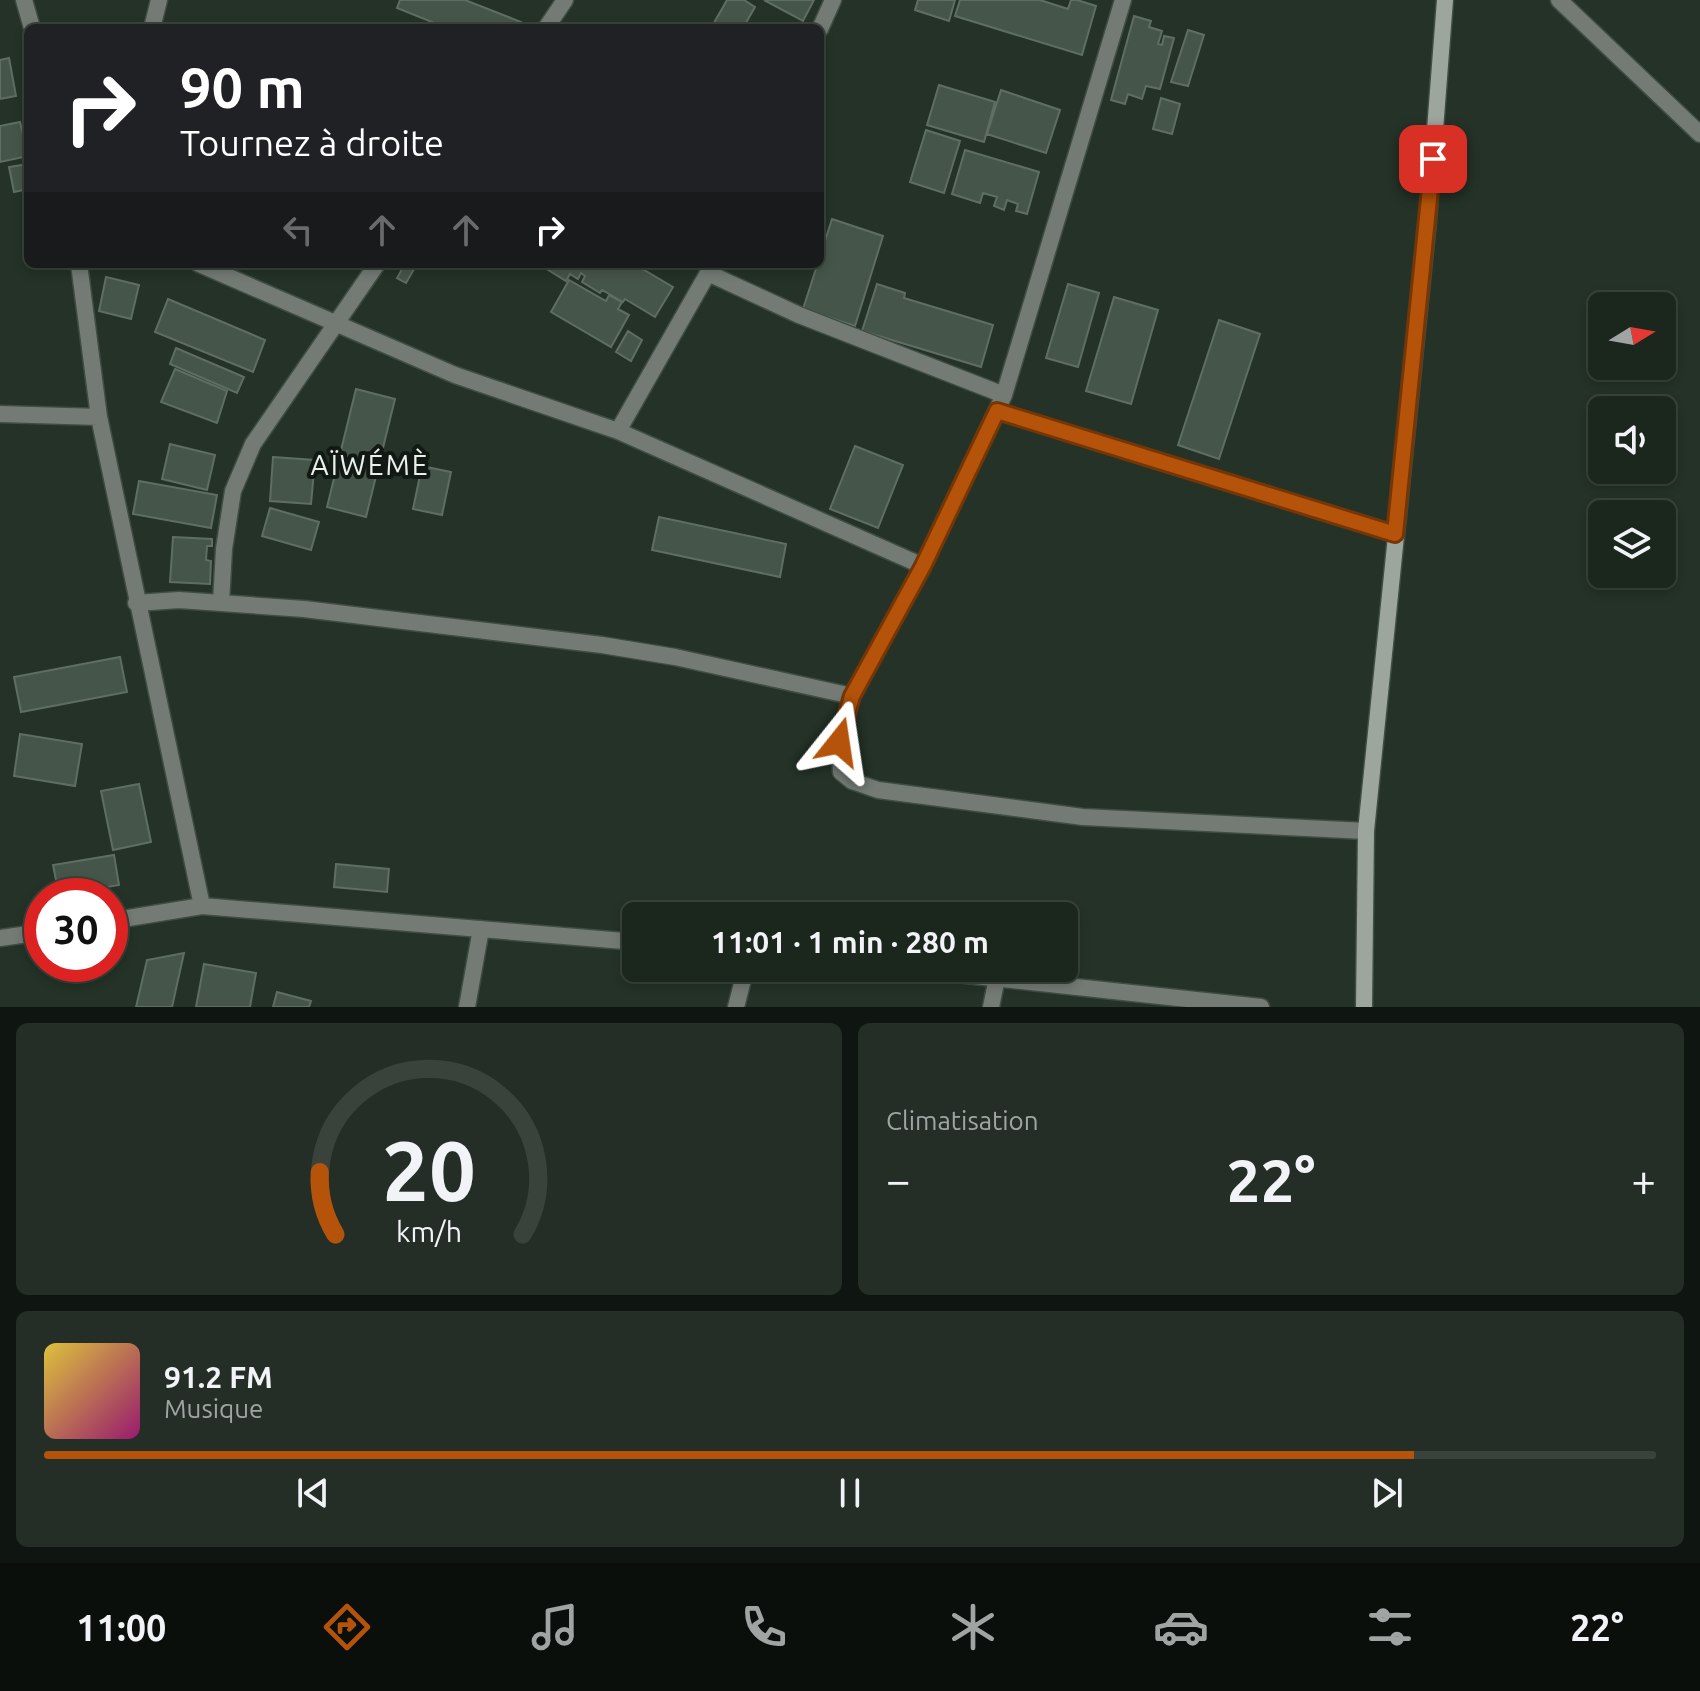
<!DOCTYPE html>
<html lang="fr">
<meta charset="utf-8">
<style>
:root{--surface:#1b261d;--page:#242e26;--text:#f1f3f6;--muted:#a0a5a4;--line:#39433b;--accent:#b45309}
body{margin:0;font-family:Ubuntu,sans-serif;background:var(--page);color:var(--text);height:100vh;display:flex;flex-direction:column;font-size:30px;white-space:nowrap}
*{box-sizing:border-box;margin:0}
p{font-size:26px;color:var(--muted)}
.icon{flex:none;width:44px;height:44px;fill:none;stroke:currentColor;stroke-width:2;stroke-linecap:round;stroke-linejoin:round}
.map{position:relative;height:1007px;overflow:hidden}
.sheet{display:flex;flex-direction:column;gap:16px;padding:16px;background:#0f1510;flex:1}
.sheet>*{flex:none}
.hud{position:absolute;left:24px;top:24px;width:800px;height:244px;border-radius:12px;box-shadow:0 4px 12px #0003,0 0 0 2px var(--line);background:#202124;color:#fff;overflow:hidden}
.needle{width:52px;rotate:79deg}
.tools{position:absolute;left:1588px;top:292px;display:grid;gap:16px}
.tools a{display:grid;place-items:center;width:88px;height:88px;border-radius:12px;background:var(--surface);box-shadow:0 4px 12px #0003,0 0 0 2px var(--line);font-size:40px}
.speed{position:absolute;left:24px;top:878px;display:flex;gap:16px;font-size:40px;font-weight:700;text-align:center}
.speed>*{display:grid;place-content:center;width:104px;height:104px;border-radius:50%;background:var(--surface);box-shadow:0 4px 12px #0003,0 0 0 2px var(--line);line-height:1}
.speed .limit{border:12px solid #d22;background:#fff;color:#111}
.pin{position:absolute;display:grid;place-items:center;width:68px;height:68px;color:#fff;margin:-34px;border-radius:16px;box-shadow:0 4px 12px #0006}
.me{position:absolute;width:88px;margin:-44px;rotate:15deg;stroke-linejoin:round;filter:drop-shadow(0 0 6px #0008)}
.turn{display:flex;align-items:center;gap:28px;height:168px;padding:0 24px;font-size:36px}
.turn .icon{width:104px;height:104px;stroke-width:2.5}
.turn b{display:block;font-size:56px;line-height:68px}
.lanes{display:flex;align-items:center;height:76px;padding:0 24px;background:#0003;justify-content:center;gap:40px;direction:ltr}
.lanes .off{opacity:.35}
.big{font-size:60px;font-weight:600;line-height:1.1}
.sheet .widget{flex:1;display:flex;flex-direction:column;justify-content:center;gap:12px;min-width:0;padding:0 28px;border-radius:12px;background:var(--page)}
.sheet .dial{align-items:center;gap:0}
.dial svg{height:208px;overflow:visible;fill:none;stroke:var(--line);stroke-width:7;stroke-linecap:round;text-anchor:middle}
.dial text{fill:var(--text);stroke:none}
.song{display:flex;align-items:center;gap:24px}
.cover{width:96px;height:96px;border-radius:12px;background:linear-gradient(135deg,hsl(50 70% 55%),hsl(320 70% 35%))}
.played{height:8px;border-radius:4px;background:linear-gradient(90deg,var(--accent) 85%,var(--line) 85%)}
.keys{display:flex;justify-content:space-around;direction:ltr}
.heat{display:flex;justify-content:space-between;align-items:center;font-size:44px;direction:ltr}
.sheet .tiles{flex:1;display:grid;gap:16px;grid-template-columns:1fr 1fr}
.widget:last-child{grid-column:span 2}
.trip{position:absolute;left:622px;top:902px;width:456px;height:80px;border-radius:12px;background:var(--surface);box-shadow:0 4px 12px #0003,0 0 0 2px var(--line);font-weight:600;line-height:80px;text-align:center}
.dock{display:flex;height:128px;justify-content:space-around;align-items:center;background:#0b0f0c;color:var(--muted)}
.dock .icon{width:56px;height:56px}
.dock .selected{color:var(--accent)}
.dock b{font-size:36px;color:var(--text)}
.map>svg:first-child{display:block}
.building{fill:#465549;stroke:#5f6e62;stroke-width:2}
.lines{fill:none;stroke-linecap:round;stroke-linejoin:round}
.street-casing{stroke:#3f4d42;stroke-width:19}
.secondary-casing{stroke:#3f4d42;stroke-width:19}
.street{stroke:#747b75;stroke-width:16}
.secondary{stroke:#9ca69d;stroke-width:16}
.route-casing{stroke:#753606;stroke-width:20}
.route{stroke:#b45309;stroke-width:14}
.labels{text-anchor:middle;stroke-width:8;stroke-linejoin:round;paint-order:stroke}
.neighbourhood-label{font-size:28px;letter-spacing:2px;fill:#e8f1ea;stroke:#121813}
</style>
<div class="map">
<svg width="1700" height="1007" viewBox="0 0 1700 1007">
<rect width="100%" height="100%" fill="#243227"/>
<!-- building -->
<path class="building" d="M 400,0 L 465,0 L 521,22 L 518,28 L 429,28 L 432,22 L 397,8 Z
M 727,0 L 744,0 L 755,7 L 743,28 L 711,28 Z
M 764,0 L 814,0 L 803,21 Z
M 918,0 L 955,0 L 949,21 L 915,10 Z
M 960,0 L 1040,0 L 1068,9 L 1071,0 L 1077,0 L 1096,6 L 1082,55 L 955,16 Z
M 1134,16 L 1151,21 L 1149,27 L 1162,31 L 1158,44 L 1162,45 L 1164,36 L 1174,38 L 1160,89 L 1146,86 L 1142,99 L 1128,94 L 1125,104 L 1111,100 Z
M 1188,30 L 1204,35 L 1188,86 L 1171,82 Z
M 9,58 L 16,96 L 0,99 L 0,60 Z
M 939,85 L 995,102 L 984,142 L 927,125 Z
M 1001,90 L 1060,110 L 1046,153 L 987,134 Z
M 1161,98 L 1180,104 L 1172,134 L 1153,129 Z
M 20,122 L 28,156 L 0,162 L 0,126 Z
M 926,130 L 960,141 L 944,193 L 910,182 Z
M 965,150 L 1039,172 L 1027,214 L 1016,211 L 1018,204 L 1007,200 L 1004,210 L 994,206 L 997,197 L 983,193 L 980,203 L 952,194 Z
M 28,164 L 28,189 L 14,192 L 9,167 Z
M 832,219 L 883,236 L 855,326 L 803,309 Z
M 405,264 L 417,264 L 406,283 L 397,278 Z
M 547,264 L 634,264 L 673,287 L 655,317 L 625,299 L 623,302 L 602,290 L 600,293 L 582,282 L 585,276 L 581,273 L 578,279 L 570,274 L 566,281 L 545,268 Z
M 106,277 L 139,285 L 131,319 L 99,311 Z
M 569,280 L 606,301 L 609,295 L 622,302 L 618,309 L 629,315 L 611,347 L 551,312 Z
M 877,284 L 905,293 L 904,298 L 993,325 L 981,367 L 862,331 Z
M 1068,284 L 1099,293 L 1078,367 L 1046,358 Z
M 1114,297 L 1158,310 L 1131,404 L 1086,391 Z
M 168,299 L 265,340 L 253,372 L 155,332 Z
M 1219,320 L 1260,334 L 1219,459 L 1178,445 Z
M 628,331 L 642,340 L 631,361 L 616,352 Z
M 176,348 L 244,377 L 237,393 L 170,364 Z
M 175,369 L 227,391 L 217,423 L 161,402 Z
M 356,389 L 395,399 L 366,517 L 327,507 Z
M 170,444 L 215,455 L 207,490 L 162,479 Z
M 855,446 L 903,465 L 878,528 L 830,509 Z
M 273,457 L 315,460 L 311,504 L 270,501 Z
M 422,466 L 451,472 L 442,515 L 413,509 Z
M 139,481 L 217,495 L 211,528 L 133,514 Z
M 270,508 L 319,522 L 311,550 L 262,536 Z
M 659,517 L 786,544 L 780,577 L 652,550 Z
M 173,537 L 212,539 L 212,546 L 207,546 L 206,560 L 211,561 L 210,584 L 170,582 Z
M 120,657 L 127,692 L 21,712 L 14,677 Z
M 20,734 L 82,744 L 75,786 L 14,776 Z
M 139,784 L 151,842 L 113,850 L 101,791 Z
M 114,855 L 119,885 L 59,895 L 53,865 Z
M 336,864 L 389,869 L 387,892 L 334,887 Z
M 184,953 L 172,1007 L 136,1007 L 147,960 Z
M 204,964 L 256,973 L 250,1007 L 196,1007 Z
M 277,992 L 311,1001 L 309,1007 L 273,1007 Z"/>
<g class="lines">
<!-- street casing -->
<g class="street-casing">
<path id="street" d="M 24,0 L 32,28
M 1123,0 L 1004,395 L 923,566 L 852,696 L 839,742 L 841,772 L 852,781 L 878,790 L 1083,817 L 1366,831
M 1559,0 L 1700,134
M 152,28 L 159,0
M 546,28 L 565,0
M 820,29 L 833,0
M 79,264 L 99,417 L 202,906
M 199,264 L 455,375 L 618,431 L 923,566
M 997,411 L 1395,534
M 0,414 L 99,417
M 618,431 L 708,273 L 799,315 L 1004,395
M 136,603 L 179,600 L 304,609 L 602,645 L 675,657 L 852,696
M 221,603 L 224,549 L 233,491 L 253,444 L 377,264
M 110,921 L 202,906 L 636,942
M 0,938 L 42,932
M 900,968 L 1261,1007
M 467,1007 L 481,929
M 736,1007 L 746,968
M 991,1007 L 997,978"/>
</g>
<!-- secondary casing -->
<g class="secondary-casing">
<path id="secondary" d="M 1364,1007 L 1366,831 L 1428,221 L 1445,0"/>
</g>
<!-- street -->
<use href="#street" class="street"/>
<!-- secondary -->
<use href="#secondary" class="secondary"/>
</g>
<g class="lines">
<!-- route casing -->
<g class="route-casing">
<path id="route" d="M 839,742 L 852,696 L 923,566 L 997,411 L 1395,534 L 1433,159"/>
</g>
<!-- route -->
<use href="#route" class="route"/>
</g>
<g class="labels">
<!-- neighbourhood labels -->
<g class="neighbourhood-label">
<text x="370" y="475">AÏWÉMÈ</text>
</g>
</g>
</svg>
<div class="tools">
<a><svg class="needle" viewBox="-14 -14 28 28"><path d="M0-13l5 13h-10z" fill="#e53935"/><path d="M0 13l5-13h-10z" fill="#a0a5a4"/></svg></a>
<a><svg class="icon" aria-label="sound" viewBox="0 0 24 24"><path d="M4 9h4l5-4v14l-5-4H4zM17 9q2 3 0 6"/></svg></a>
<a><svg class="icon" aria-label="layers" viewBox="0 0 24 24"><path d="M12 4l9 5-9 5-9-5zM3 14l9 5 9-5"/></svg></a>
</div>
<div class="speed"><div class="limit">30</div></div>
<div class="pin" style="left:1433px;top:159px;background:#d93025"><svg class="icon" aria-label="arrive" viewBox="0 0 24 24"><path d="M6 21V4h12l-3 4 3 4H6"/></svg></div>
<svg class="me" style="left:839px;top:742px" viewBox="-20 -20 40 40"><path d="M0-17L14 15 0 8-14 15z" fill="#b45309" stroke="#fff" stroke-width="4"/></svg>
<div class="trip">11:01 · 1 min · 280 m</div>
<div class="hud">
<div class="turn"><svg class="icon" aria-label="right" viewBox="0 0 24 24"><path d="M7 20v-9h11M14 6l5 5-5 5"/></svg><div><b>90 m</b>Tournez à droite</div></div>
<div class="lanes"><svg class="icon off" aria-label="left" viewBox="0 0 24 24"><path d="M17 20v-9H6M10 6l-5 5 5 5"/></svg><svg class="icon off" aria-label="ahead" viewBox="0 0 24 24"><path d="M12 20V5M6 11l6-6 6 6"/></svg><svg class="icon off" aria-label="ahead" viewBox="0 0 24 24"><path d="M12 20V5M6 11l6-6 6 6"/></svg><svg class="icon" aria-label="right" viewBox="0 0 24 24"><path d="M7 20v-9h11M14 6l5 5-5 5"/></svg></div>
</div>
</div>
<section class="sheet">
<div class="tiles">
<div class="widget dial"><svg viewBox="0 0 100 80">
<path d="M14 69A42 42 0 1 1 86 69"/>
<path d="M14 69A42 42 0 0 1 8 45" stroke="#b45309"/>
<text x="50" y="56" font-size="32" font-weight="700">20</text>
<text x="50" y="72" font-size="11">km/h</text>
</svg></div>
<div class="widget"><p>Climatisation</p>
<div class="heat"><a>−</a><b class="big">22°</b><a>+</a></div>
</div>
<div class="widget">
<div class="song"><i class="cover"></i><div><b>91.2 FM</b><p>Musique</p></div></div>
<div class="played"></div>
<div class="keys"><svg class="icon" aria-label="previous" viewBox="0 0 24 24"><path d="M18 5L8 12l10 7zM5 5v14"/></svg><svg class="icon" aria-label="pause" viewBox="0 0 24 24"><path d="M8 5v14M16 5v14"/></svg><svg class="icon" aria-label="next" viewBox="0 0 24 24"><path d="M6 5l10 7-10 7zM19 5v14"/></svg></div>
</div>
</div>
</section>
<nav class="dock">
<b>11:00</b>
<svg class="icon selected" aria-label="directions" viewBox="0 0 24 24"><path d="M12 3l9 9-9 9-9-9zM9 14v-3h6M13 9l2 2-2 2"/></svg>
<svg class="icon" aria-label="music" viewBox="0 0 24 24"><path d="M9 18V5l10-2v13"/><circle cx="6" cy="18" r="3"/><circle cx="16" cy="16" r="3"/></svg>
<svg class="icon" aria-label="phone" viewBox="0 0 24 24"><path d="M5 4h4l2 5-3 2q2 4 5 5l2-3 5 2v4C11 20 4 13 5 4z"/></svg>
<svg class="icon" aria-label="climate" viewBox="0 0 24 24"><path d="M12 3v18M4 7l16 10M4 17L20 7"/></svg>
<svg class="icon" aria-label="car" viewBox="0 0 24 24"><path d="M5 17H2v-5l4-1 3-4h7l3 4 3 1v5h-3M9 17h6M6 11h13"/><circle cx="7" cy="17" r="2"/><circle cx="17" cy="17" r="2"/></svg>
<svg class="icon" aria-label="filters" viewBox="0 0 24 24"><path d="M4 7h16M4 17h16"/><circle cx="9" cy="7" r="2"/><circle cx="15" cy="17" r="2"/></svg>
<b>22°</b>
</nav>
